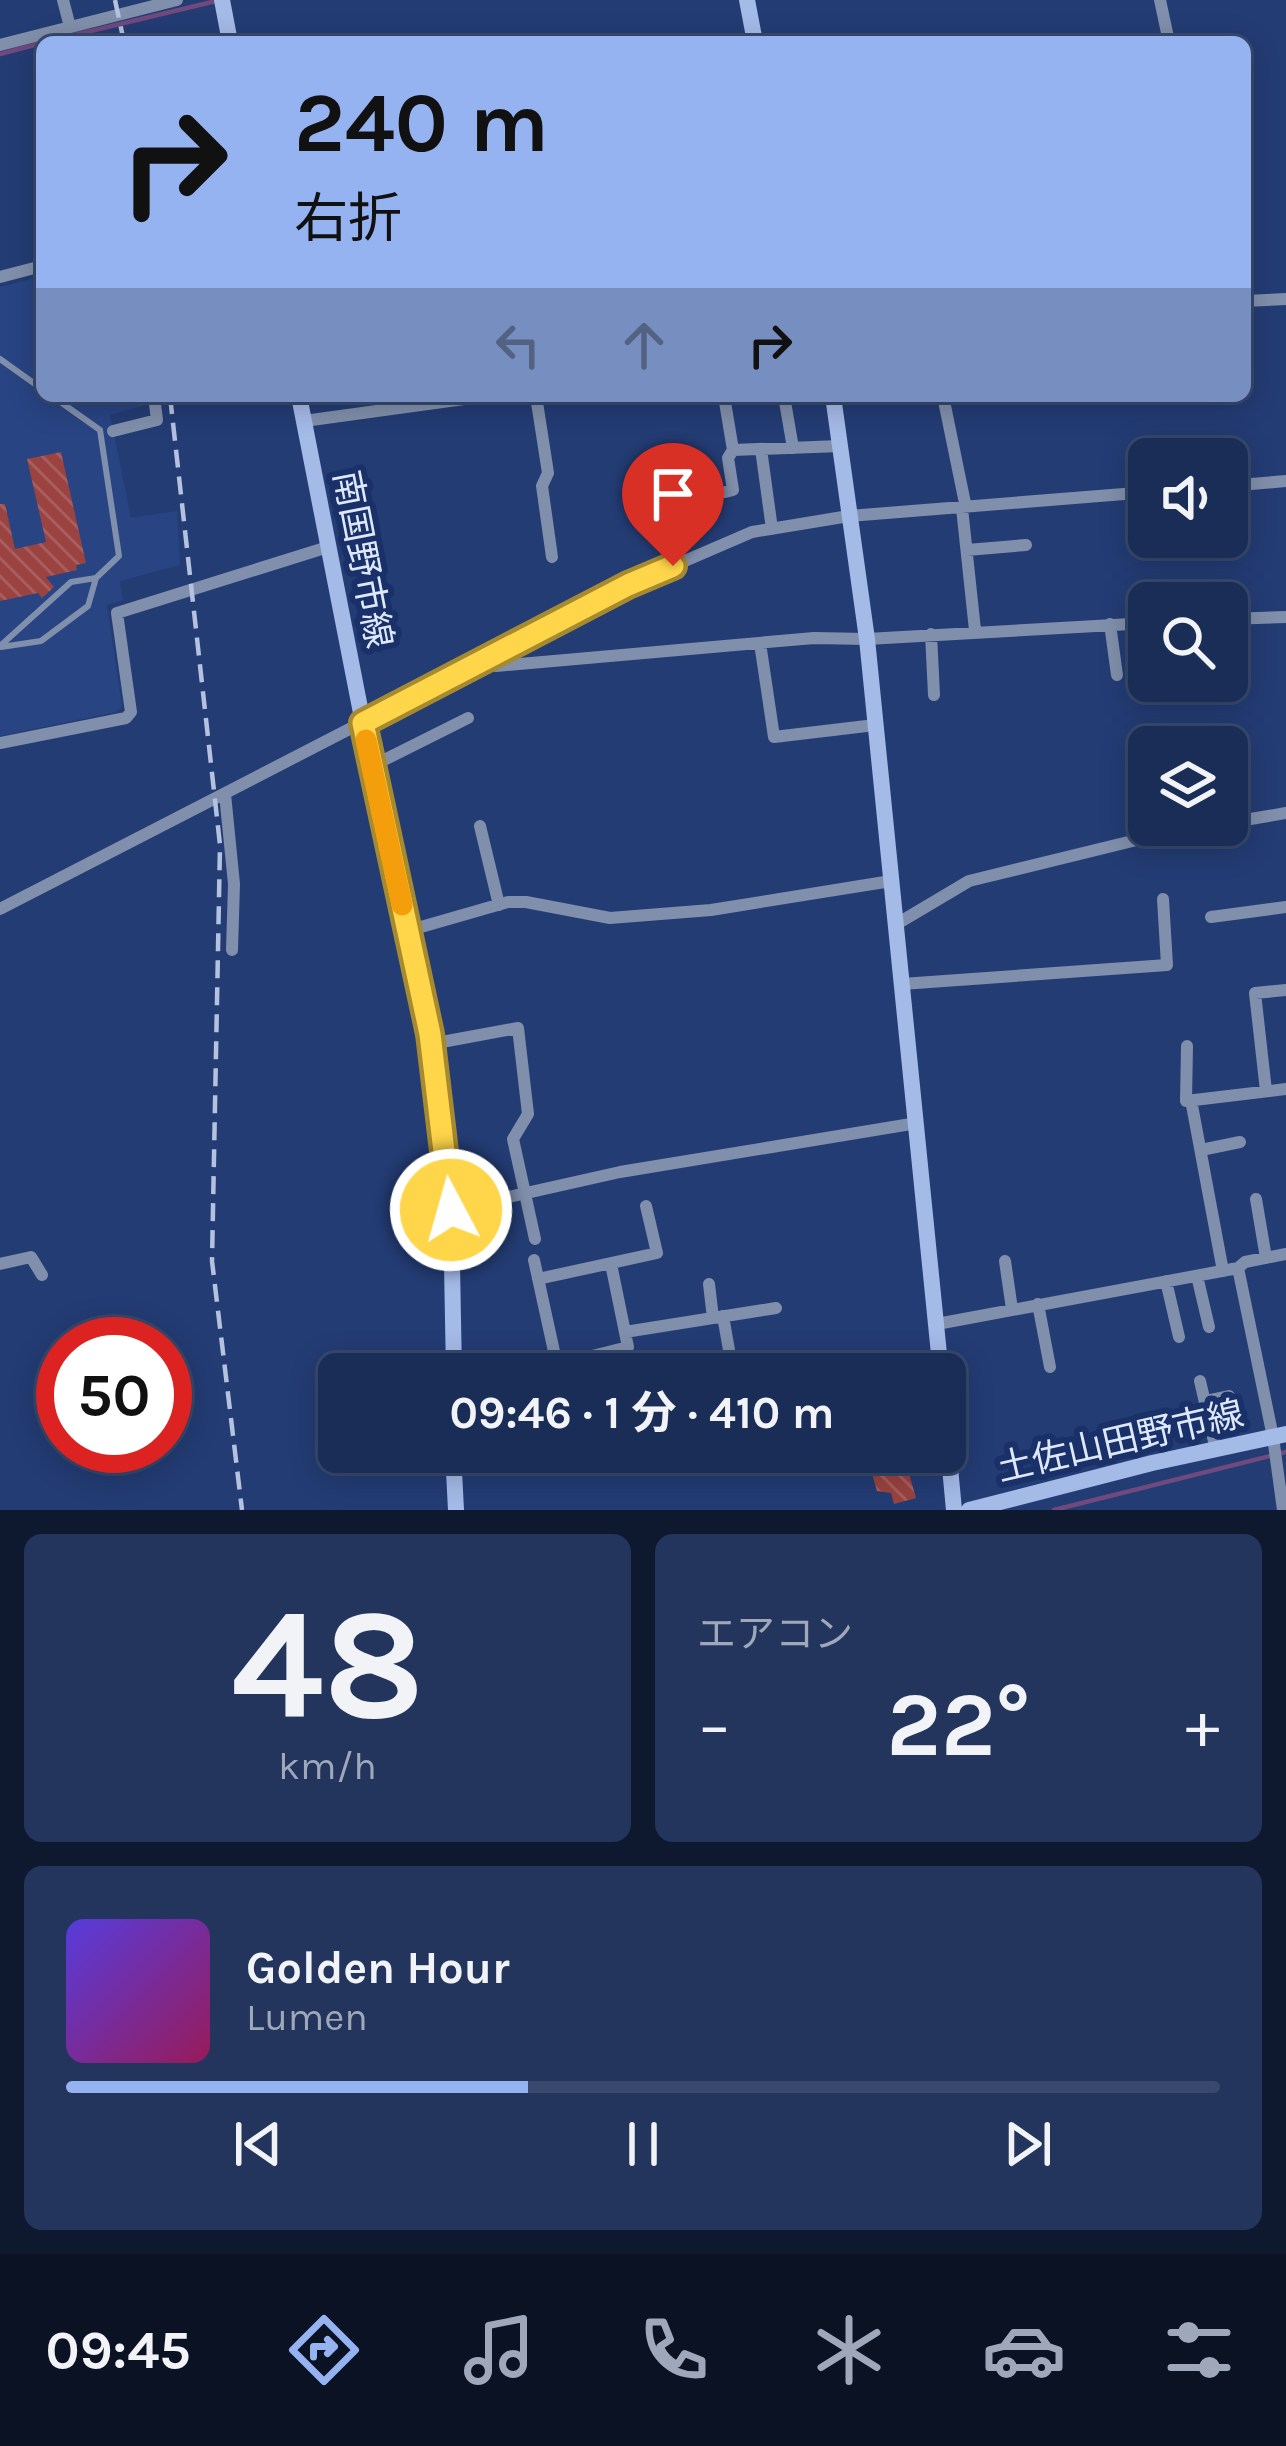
<!DOCTYPE html>
<html lang="ja">
<meta charset="utf-8">
<style>
:root{--surface:#1a2d57;--page:#23355d;--text:#f1f3f6;--muted:#9fa8ba;--line:#38496d;--accent:#95b2f1}
body{margin:0;font-family:Karla,"Noto Sans JP",sans-serif;background:var(--page);color:var(--text);height:100vh;display:flex;flex-direction:column;font-size:45px;white-space:nowrap}
*{box-sizing:border-box;margin:0}
p{font-size:39px;color:var(--muted)}
.icon{flex:none;width:66px;height:66px;fill:none;stroke:currentColor;stroke-width:2;stroke-linecap:round;stroke-linejoin:round}
.map{position:relative;height:1510px;overflow:hidden}
.sheet{display:flex;flex-direction:column;gap:24px;padding:24px;background:#0e1930;flex:1}
.sheet>*{flex:none}
.guide{position:absolute;left:36px;top:36px;width:1215px;height:366px;border-radius:18px;box-shadow:0 6px 30px #0003,0 0 0 3px var(--line);background:#95b2f1;color:#111;overflow:hidden}
.buttons{position:absolute;left:1128px;top:438px;display:grid;gap:24px}
.buttons a{display:grid;place-items:center;width:120px;height:120px;border-radius:18px;background:var(--surface);box-shadow:0 6px 30px #0003,0 0 0 3px var(--line);font-size:60px}
.speed{position:absolute;left:36px;top:1317px;display:flex;gap:24px;font-size:60px;font-weight:700;text-align:center}
.speed>*{display:grid;place-content:center;width:156px;height:156px;border-radius:50%;background:var(--surface);box-shadow:0 6px 30px #0003,0 0 0 3px var(--line);line-height:1}
.speed .limit{border:18px solid #d22;background:#fff;color:#111}
.pin{position:absolute;display:grid;place-items:center;width:102px;height:102px;color:#fff;margin:-123px -51px;border-radius:50% 50% 50% 0;rotate:-45deg;box-shadow:0 0 12px #0007}
.pin .icon{rotate:45deg}
.me{position:absolute;width:132px;margin:-66px;rotate:354deg;stroke-linejoin:round;filter:drop-shadow(0 0 9px #0008)}
.turn{display:flex;align-items:center;gap:42px;height:252px;padding:0 60px;font-size:54px}
.turn .icon{width:156px;height:156px;stroke-width:2.5}
.turn b{display:block;font-size:84px;line-height:102px}
.lanes{display:flex;align-items:center;height:114px;padding:0 60px;background:#0003;justify-content:center;gap:60px;direction:ltr}
.lanes .off{opacity:.35}
.big{font-size:90px;font-weight:700;line-height:1.1}
.sheet .widget{flex:1;display:flex;flex-direction:column;justify-content:center;gap:18px;min-width:0;padding:0 42px;border-radius:18px;background:var(--page)}
.sheet .dial{align-items:center;gap:0}
.dial b{font-size:156px;line-height:1}
.song{display:flex;align-items:center;gap:36px}
.cover{width:144px;height:144px;border-radius:18px;background:linear-gradient(135deg,hsl(250 70% 55%),hsl(330 70% 35%))}
.played{height:12px;border-radius:6px;background:linear-gradient(90deg,var(--accent) 40%,var(--line) 40%)}
.keys{display:flex;justify-content:space-around;direction:ltr}
.heat{display:flex;justify-content:space-between;align-items:center;font-size:66px;direction:ltr}
.sheet .tiles{flex:1;display:grid;gap:24px;grid-template-columns:1fr 1fr}
.widget:last-child{grid-column:span 2}
.trip{position:absolute;left:318px;top:1353px;width:648px;height:120px;border-radius:18px;background:var(--surface);box-shadow:0 6px 30px #0003,0 0 0 3px var(--line);font-weight:700;line-height:120px;text-align:center}
.tabs{display:flex;height:192px;justify-content:space-around;align-items:center;background:#0a1223;color:var(--muted)}
.tabs .icon{width:84px;height:84px}
.tabs .on{color:var(--accent)}
.tabs b{font-size:54px;color:var(--text)}
.map>svg:first-child{display:block}
.built{fill:#284483}
.lines{fill:none;stroke-linecap:round;stroke-linejoin:round}
.stream{stroke:#70497d;stroke-width:4.5}
.building{fill:url(#building-back-hatch)}
.lane{stroke:#808fab;stroke-width:6}
.street{stroke:#808fab;stroke-width:12}
.secondary{stroke:#a4bae7;stroke-width:16}
.rail{stroke:#b4c2df;stroke-width:4.5;stroke-dasharray:18 9;stroke-linecap:butt}
.route-casing{stroke:#a68a30;stroke-width:30}
.route{stroke:#ffd54a;stroke-width:21}
.slow{stroke:#f59e0b;stroke-width:21}
.labels{text-anchor:middle;stroke-width:12;stroke-linejoin:round;paint-order:stroke}
.street-label{font-size:36px;fill:#dfe9fe;stroke:#193168}
</style>
<div class="map">
<svg width="1286" height="1510" viewBox="0 0 1286 1510">
<defs>
<pattern id="building-back-hatch" width="6" height="6" patternUnits="userSpaceOnUse" patternTransform="scale(3)"><rect width="6" height="6" fill="#9a4340"/><path d="M-1 5l2 2M0 0l6 6M5-1l2 2" fill="none" stroke="#a85e5d"/></pattern>
</defs>
<rect width="100%" height="100%" fill="#233c74"/>
<!-- built -->
<path class="built" d="M 42,276 L 42,396 L 142,396 L 143,406 L 110,415 L 131,518 L 177,511 L 180,565 L 120,581 L 123,600 L 107,605 L 122,706 L 116,712 L 0,736 L 0,287 Z"/>
<g class="lines">
<!-- stream -->
<path class="stream" d="M 45,42 L 216,1
M 0,54 L 42,43
M 1054,1510 L 1286,1452"/>
</g>
<!-- building -->
<path class="building" d="M 61,452 L 86,563 L 76,565 L 77,570 L 46,577 L 54,587 L 42,598 L 38,593 L 0,601 L 0,504 L 5,504 L 15,549 L 46,542 L 27,459 Z
M 866,1452 L 903,1452 L 916,1498 L 894,1504 L 891,1493 L 877,1491 Z"/>
<g class="lines">
<!-- lane -->
<path class="lane" d="M 0,359 L 42,389
M 0,646 L 71,582 L 96,578 L 119,556 L 100,430 L 52,396
M 1,647 L 41,641 L 88,606 L 96,578"/>
<!-- street -->
<path class="street" d="M 63,0 L 70,27
M 1160,0 L 1169,42
M 0,45 L 177,0
M 0,277 L 42,266
M 1245,301 L 1286,299
M 536,396 L 548,473 L 542,486 L 552,557
M 724,396 L 733,450 L 840,446
M 784,396 L 793,448
M 943,396 L 966,508
M 304,421 L 486,396
M 113,431 L 157,420 L 154,396
M 761,449 L 772,529
M 646,485 L 673,566
M 1227,486 L 1286,481
M 725,492 L 733,490 L 728,458 L 733,450
M 962,508 L 975,630
M 967,550 L 1026,545
M 1227,619 L 1286,617
M 1236,619 L 1244,686
M 1110,624 L 1117,675
M 931,634 L 934,695
M 760,643 L 774,737 L 875,725
M 484,660 L 496,666 L 814,638 L 867,639 L 1149,623
M 1193,681 L 1193,689
M 0,743 L 126,718 L 131,712 L 117,613 L 328,547
M 372,766 L 468,718
M 225,794 L 234,884 L 232,950
M 1227,823 L 1286,813
M 480,826 L 499,905
M 0,909 L 629,585 L 752,532 L 849,516 L 1149,492
M 1211,917 L 1286,907
M 895,925 L 969,881 L 1157,835 L 1216,825
M 407,931 L 508,902 L 526,902 L 610,918 L 711,910 L 891,881
M 902,984 L 1167,965 L 1163,899
M 431,1044 L 518,1028 L 528,1114 L 513,1139 L 535,1239
M 1187,1046 L 1186,1101 L 1286,1089
M 1266,1091 L 1255,993 L 1286,990
M 1191,1100 L 1223,1271
M 1201,1150 L 1240,1142
M 1256,1199 L 1266,1258
M 451,1210 L 620,1172 L 917,1123
M 534,1260 L 557,1365
M 1005,1261 L 1012,1309
M 0,1264 L 31,1257 L 42,1275
M 1238,1268 L 1245,1262 L 1286,1254
M 1197,1276 L 1209,1327
M 538,1279 L 657,1253 L 646,1206
M 1166,1281 L 1179,1337
M 709,1284 L 713,1318
M 1038,1304 L 1050,1367
M 723,1316 L 729,1350
M 937,1324 L 1238,1268 L 1273,1437 L 1283,1510
M 625,1332 L 776,1308
M 521,1374 L 628,1347 L 611,1264
M 1200,1381 L 1216,1450
M 1205,1401 L 1229,1396"/>
<!-- secondary -->
<path class="secondary" d="M 222,0 L 230,42
M 747,0 L 755,42
M 299,396 L 363,723 L 430,1034 L 451,1210 L 454,1374
M 833,396 L 867,639 L 941,1374
M 945,1414 L 954,1510
M 453,1452 L 456,1510
M 969,1510 L 1152,1463 L 1286,1434"/>
<!-- rail -->
<path class="rail" d="M 115,0 L 124,42
M 170,396 L 220,845 L 212,1261 L 242,1510"/>
</g>
<g class="lines">
<!-- route casing -->
<g class="route-casing">
<path id="route" d="M 451,1210 L 430,1034 L 363,723 L 628,585 L 673,566"/>
</g>
<!-- route -->
<use href="#route" class="route"/>
<!-- slow -->
<path class="slow" d="M 366,740 L 402,905"/>
</g>
<g class="labels">
<!-- street labels -->
<g class="street-label">
<text transform="translate(364 559) rotate(79)" y="13">南国野市線</text>
<text transform="translate(1120 1440) rotate(-13)" y="13">土佐山田野市線</text>
</g>
</g>
</svg>
<div class="buttons">
<a><svg class="icon" aria-label="sound" viewBox="0 0 24 24"><path d="M4 9h4l5-4v14l-5-4H4zM17 9q2 3 0 6"/></svg></a>
<a><svg class="icon" aria-label="search" viewBox="0 0 24 24"><circle cx="10" cy="10" r="6"/><path d="M15 15l6 6"/></svg></a>
<a><svg class="icon" aria-label="layers" viewBox="0 0 24 24"><path d="M12 4l9 5-9 5-9-5zM3 14l9 5 9-5"/></svg></a>
</div>
<div class="speed"><div class="limit">50</div></div>
<div class="pin" style="left:673px;top:566px;background:#d93025"><svg class="icon" aria-label="arrive" viewBox="0 0 24 24"><path d="M6 21V4h12l-3 4 3 4H6"/></svg></div>
<svg class="me" style="left:451px;top:1210px" viewBox="-20 -20 40 40"><circle r="17" fill="#ffd54a" stroke="#fff" stroke-width="3"/><path d="M0-11L8 9 0 5-8 9z" fill="#fff"/></svg>
<div class="trip">09:46 · 1 分 · 410 m</div>
<div class="guide">
<div class="turn"><svg class="icon" aria-label="right" viewBox="0 0 24 24"><path d="M7 20v-9h11M14 6l5 5-5 5"/></svg><div><b>240 m</b>右折</div></div>
<div class="lanes"><svg class="icon off" aria-label="left" viewBox="0 0 24 24"><path d="M17 20v-9H6M10 6l-5 5 5 5"/></svg><svg class="icon off" aria-label="ahead" viewBox="0 0 24 24"><path d="M12 20V5M6 11l6-6 6 6"/></svg><svg class="icon" aria-label="right" viewBox="0 0 24 24"><path d="M7 20v-9h11M14 6l5 5-5 5"/></svg></div>
</div>
</div>
<section class="sheet">
<div class="tiles">
<div class="widget dial"><b>48</b><p>km/h</p></div>
<div class="widget"><p>エアコン</p>
<div class="heat"><a>−</a><b class="big">22°</b><a>+</a></div>
</div>
<div class="widget">
<div class="song"><i class="cover"></i><div><b>Golden Hour</b><p>Lumen</p></div></div>
<div class="played"></div>
<div class="keys"><svg class="icon" aria-label="previous" viewBox="0 0 24 24"><path d="M18 5L8 12l10 7zM5 5v14"/></svg><svg class="icon" aria-label="pause" viewBox="0 0 24 24"><path d="M8 5v14M16 5v14"/></svg><svg class="icon" aria-label="next" viewBox="0 0 24 24"><path d="M6 5l10 7-10 7zM19 5v14"/></svg></div>
</div>
</div>
</section>
<nav class="tabs">
<b>09:45</b>
<svg class="icon on" aria-label="directions" viewBox="0 0 24 24"><path d="M12 3l9 9-9 9-9-9zM9 14v-3h6M13 9l2 2-2 2"/></svg>
<svg class="icon" aria-label="music" viewBox="0 0 24 24"><path d="M9 18V5l10-2v13"/><circle cx="6" cy="18" r="3"/><circle cx="16" cy="16" r="3"/></svg>
<svg class="icon" aria-label="phone" viewBox="0 0 24 24"><path d="M5 4h4l2 5-3 2q2 4 5 5l2-3 5 2v4C11 20 4 13 5 4z"/></svg>
<svg class="icon" aria-label="climate" viewBox="0 0 24 24"><path d="M12 3v18M4 7l16 10M4 17L20 7"/></svg>
<svg class="icon" aria-label="car" viewBox="0 0 24 24"><path d="M5 17H2v-5l4-1 3-4h7l3 4 3 1v5h-3M9 17h6M6 11h13"/><circle cx="7" cy="17" r="2"/><circle cx="17" cy="17" r="2"/></svg>
<svg class="icon" aria-label="filters" viewBox="0 0 24 24"><path d="M4 7h16M4 17h16"/><circle cx="9" cy="7" r="2"/><circle cx="15" cy="17" r="2"/></svg>
</nav>
